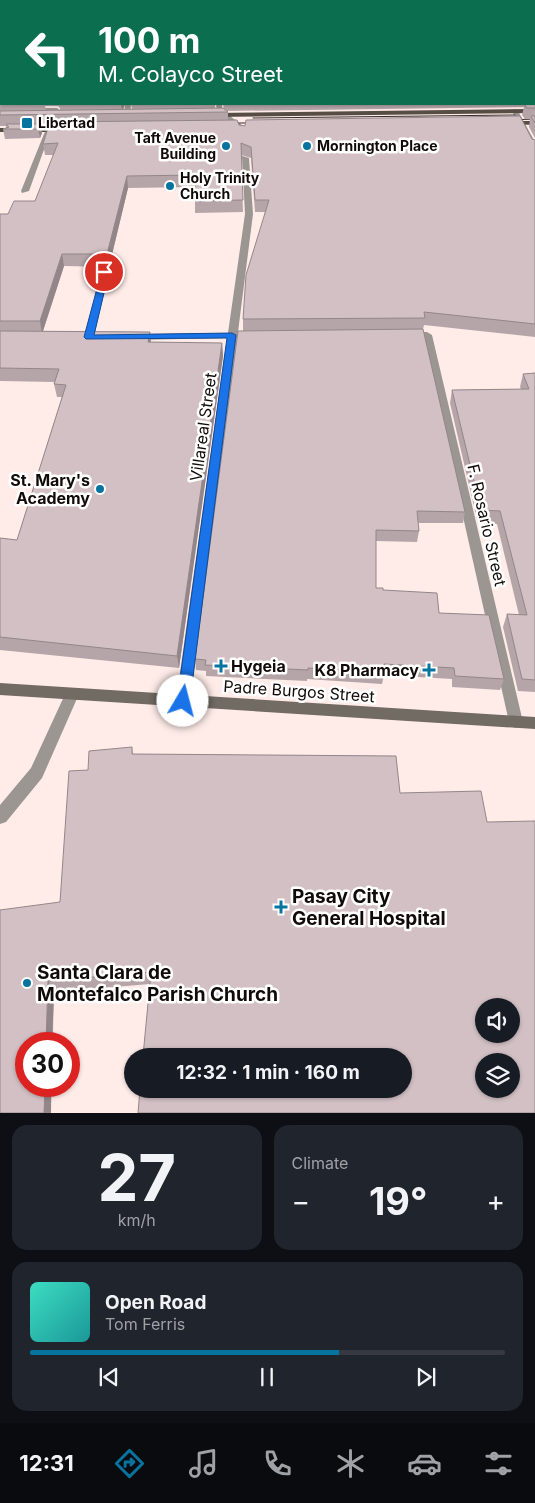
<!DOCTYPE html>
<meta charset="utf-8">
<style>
:root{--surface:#171b24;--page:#20242c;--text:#f1f3f6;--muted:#9ea1a6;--line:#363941;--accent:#07749f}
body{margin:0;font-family:Inter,sans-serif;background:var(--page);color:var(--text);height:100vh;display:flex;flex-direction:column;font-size:19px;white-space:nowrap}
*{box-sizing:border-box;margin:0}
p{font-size:16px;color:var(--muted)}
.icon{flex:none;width:28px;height:28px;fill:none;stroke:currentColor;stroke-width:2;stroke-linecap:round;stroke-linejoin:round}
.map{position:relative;height:1113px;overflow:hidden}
.panel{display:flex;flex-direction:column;gap:12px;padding:12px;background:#0d0f14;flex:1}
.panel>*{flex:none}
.top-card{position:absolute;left:0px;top:0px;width:535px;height:105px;box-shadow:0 1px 4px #0004;background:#0b6e4f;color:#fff;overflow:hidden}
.fabs{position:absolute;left:475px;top:998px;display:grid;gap:10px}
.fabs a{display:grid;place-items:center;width:45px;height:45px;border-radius:50%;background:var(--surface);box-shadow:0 1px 4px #0004;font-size:25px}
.speed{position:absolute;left:15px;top:1032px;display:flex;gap:10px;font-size:25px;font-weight:700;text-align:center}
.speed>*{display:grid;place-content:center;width:65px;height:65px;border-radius:50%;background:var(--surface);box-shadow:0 1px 4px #0004;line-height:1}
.speed .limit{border:8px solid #d22;background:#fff;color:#111}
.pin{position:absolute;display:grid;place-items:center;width:42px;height:42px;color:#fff;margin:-21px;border:2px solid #fff;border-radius:50%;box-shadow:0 1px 5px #0007}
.me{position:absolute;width:55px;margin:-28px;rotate:8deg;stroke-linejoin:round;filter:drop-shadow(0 0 4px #0008)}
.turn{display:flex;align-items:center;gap:18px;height:105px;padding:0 15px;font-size:22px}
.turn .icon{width:65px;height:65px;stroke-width:2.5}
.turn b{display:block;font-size:35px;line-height:42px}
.big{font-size:38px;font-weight:700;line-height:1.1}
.panel .widget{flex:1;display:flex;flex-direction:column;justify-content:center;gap:8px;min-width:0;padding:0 18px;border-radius:15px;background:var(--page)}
.panel .dial{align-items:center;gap:0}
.dial b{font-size:65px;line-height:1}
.song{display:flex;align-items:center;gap:15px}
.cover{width:60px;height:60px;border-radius:8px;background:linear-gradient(135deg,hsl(170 70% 55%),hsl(180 70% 35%))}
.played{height:5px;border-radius:2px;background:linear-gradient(90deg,var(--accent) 65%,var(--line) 65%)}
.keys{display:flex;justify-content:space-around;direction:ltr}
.heat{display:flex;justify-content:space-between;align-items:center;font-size:28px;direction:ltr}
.panel .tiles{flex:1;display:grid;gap:12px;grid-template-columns:1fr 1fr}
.widget:last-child{grid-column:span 2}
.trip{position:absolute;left:124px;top:1048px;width:288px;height:50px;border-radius:25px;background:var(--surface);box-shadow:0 1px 4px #0004;font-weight:700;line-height:50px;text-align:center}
.tabs{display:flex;height:80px;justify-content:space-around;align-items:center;background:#090b0e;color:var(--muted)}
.tabs .icon{width:35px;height:35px}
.tabs .current{color:var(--accent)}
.tabs b{font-size:22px;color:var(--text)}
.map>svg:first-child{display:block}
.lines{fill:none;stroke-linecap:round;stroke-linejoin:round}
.lane{fill:#9b9691;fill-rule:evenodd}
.street{fill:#9b9691;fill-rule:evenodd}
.secondary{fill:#726b64;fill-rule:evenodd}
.primary{fill:#564d45;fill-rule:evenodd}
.tram{stroke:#352d2c;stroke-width:1}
.wall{fill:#b5a5a9;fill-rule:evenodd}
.shaded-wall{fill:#938689}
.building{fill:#d2c0c4;stroke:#938689;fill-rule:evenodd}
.route{fill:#1a73e8;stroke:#114b97}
.poi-dot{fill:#07749f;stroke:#fff;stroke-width:2}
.labels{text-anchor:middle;stroke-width:5;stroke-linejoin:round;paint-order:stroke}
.far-poi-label{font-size:14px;font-weight:bold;fill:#100a09;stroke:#fff;text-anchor:start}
.street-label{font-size:16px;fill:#100a09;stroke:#fff}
.poi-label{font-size:16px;font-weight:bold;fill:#100a09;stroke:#fff;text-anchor:end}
.near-poi-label{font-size:19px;font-weight:bold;fill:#100a09;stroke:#fff;text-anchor:start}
</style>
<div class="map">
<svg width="535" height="1113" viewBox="0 0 535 1113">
<rect width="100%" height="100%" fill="#ffece8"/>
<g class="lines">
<!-- lane -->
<path class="lane" d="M 125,104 L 131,104 L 130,116 L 127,118 L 124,116 Z
M 515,109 L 518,111 L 535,142 L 535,151 L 531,149 L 512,111 Z
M 46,129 L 51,130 L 29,191 L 22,193 L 21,191 Z
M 72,688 L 77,690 L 79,694 L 42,778 L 6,822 L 0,824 L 0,805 L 31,768 L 67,690 Z"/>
<!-- street -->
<path class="street" d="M 216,104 L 222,104 L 222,110 L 243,126 L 244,131 L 240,131 L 238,128 L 217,112 Z
M 57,108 L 60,110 L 56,118 L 54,119 L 51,117 L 53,112 L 37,112 L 34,110 L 37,108 Z
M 242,156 L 249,158 L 253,214 L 238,332 L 255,332 L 260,335 L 255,338 L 237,338 L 190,701 L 188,705 L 183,707 L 178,705 L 176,701 L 227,338 L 135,340 L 130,337 L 135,334 L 228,333 L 245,214 Z
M 105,269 L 109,272 L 94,337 L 92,339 L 86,339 L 84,337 L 101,272 Z
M 407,332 L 427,332 L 432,335 L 523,722 L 521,726 L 516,728 L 511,726 L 509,722 L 423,338 L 404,337 L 404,333 Z"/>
<!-- secondary -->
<path class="secondary" d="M 0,683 L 535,717 L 535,729 L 0,695 Z"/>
<!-- primary -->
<path class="primary" d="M 535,109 L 535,113 L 212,117 L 209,115 L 212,113 Z
M 508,121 L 535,121 L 535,125 L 506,124 L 506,122 Z
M 0,128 L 63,128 L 66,130 L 63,132 L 0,132 Z"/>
<!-- tram -->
<path class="tram" d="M 253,118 L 515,115
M 507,120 L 535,119
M 225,123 L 260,123"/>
</g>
<!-- wall -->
<path class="wall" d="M 0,0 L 535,0 L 535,138 L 529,127 L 530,119 L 525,119 L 522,115 L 524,107 L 227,111 L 228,112 L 228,120 L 239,125 L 245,126 L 532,139 L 535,140 L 535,337 L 424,325 L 423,329 L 465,512 L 463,523 L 418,523 L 419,531 L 417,542 L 376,541 L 376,588 L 439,613 L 504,679 L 500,690 L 452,687 L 452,679 L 384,675 L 382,684 L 307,679 L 307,681 L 206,676 L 206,671 L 196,670 L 195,659 L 243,331 L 243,319 L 265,212 L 255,212 L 251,158 L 241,155 L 243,212 L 195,213 L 195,201 L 196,187 L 128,188 L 109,267 L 64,266 L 43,331 L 150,332 L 151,342 L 222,343 L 223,356 L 179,668 L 0,650 L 0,538 L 17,540 L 62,397 L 57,397 L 54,384 L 55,382 L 0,381 L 0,214 L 8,214 L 35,201 L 54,155 L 45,155 L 43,144 L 49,125 L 41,126 L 42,133 L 40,138 L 5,139 L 3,129 L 6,128 L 6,126 L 0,126 ZM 1,1 L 534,1 L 534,104 L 223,104 L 224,109 L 215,108 L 215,104 L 131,104 L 132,109 L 123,109 L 125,104 L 1,104 ZM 45,106 L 58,106 L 60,108 L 60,110 L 46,110 Z
M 535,373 L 535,692 L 518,691 L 503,627 L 507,614 L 519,615 L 497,524 L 478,524 L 450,403 L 452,390 L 521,389 L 520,387 L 523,374 Z
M 132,747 L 133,754 L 396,756 L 150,984 L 54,992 L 51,1113 L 0,1113 L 60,902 L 88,770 Z"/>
<!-- shaded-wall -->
<path class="shaded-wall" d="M 121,104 L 125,104 L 122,113 Z
M 41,124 L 42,133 L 40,138 L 38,129 Z
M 127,176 L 128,188 L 109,267 L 107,254 Z
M 62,254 L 64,266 L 42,334 L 40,321 Z
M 150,332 L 151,345 L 148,342 Z
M 222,343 L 223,356 L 179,668 L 177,656 Z
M 48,981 L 54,992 L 52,1044 L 46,1044 Z
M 45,1086 L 51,1086 L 51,1113 L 44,1113 Z"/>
<!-- building -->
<path class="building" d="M 0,0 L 535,0 L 535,97 L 534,97 L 534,1 L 1,1 L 1,103 L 0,103 Z
M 524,104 L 535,104 L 535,108 L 527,108 Z
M 223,108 L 228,112 L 0,115 L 0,111 Z
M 520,116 L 532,139 L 535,140 L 535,324 L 424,312 L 425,318 L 243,319 L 246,275 L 269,200 L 255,200 L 251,147 L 241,143 L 243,200 L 195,201 L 196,175 L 127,176 L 107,254 L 62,254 L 40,321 L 0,321 L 0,214 L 8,214 L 14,201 L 35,201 L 58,143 L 43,144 L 50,122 L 237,120 L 239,125 L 245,126 L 246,120 Z
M 531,116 L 535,116 L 535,123 Z
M 6,124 L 41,124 L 38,129 L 3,129 L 9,127 Z
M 423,329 L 465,512 L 417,511 L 419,531 L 376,530 L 376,588 L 383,588 L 383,590 L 437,593 L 439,613 L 489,615 L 504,679 L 455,676 L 454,668 L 384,664 L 384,673 L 308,668 L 308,670 L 205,665 L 206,660 L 195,659 L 238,331 Z
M 0,331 L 150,332 L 148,342 L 222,343 L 177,656 L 0,637 L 0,538 L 17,540 L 66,385 L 54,384 L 59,369 L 0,368 Z
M 535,373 L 535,680 L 522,679 L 507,614 L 527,615 L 500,511 L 481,510 L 452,390 L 529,389 L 523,374 Z
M 132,747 L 132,754 L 396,756 L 400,793 L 481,791 L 487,822 L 535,821 L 535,1113 L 138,1113 L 140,1089 L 402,1089 L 402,1056 L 143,1056 L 151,972 L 48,981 L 46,1044 L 26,1044 L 26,1086 L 45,1086 L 44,1113 L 0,1113 L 0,910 L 60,902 L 69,771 L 88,770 L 89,751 ZM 484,1006 L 511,1006 L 511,1034 L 484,1034 ZM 484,1061 L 511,1061 L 511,1089 L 484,1089 Z"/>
<!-- route -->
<path class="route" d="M 102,270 L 109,272 L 94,335 L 232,333 L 236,335 L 190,701 L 188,705 L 183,707 L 179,705 L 177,701 L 227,338 L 86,339 L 84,337 Z"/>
<!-- markers -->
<g class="poi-dot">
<rect x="21" y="117" width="12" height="12" rx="2.5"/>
<circle cx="226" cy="146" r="5"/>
<circle cx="307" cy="146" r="5"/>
<circle cx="170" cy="186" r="5"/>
<circle cx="100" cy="489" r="5"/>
<path d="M218.5 658.5h5v5h5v5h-5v5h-5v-5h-5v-5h5z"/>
<path d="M426.5 662.5h5v5h5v5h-5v5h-5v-5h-5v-5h5z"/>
<path d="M278.5 899.5h5v5h5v5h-5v5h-5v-5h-5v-5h5z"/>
<circle cx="27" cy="983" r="5"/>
</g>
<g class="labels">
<!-- far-poi labels -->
<g class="far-poi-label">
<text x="38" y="128">Libertad</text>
<text x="216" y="143" text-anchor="end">Taft Avenue<tspan x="216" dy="16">Building</tspan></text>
<text x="317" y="151">Mornington Place</text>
<text x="180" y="183">Holy Trinity<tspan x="180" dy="16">Church</tspan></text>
</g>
<!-- street labels -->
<g class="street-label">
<text transform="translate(203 427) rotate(-82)" y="6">Villareal Street</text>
<text transform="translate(487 525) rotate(77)" y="6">F. Rosario Street</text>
<text transform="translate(299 691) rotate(4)" y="6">Padre Burgos Street</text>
</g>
<!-- poi labels -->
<g class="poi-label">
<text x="90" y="486">St. Mary's<tspan x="90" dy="18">Academy</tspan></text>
<text x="231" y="672" text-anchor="start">Hygeia</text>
<text x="419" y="676">K8 Pharmacy</text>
</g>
<!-- near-poi labels -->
<g class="near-poi-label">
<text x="292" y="903">Pasay City<tspan x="292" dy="22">General Hospital</tspan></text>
<text x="37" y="979">Santa Clara de<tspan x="37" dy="22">Montefalco Parish Church</tspan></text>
</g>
</g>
</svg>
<div class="fabs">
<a><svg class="icon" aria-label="sound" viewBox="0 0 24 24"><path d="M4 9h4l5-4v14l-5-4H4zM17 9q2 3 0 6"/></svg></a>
<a><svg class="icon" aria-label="layers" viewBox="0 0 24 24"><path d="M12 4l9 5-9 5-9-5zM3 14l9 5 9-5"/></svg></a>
</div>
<div class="speed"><div class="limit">30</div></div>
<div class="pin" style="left:104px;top:272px;background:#d93025"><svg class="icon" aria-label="arrive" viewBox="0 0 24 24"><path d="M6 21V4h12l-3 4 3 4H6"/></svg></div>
<svg class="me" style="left:183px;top:701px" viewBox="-20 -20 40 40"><circle r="19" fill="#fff"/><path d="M0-13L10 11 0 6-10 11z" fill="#1a73e8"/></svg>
<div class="trip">12:32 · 1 min · 160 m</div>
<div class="top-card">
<div class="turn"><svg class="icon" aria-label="left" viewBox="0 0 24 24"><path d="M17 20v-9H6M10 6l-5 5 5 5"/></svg><div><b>100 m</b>M. Colayco Street</div></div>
</div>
</div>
<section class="panel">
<div class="tiles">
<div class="widget dial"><b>27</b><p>km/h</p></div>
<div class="widget"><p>Climate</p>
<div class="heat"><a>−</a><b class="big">19°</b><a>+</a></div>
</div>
<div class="widget">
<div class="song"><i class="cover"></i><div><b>Open Road</b><p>Tom Ferris</p></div></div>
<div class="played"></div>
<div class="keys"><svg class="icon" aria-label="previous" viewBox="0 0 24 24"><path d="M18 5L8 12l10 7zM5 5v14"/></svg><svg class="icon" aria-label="pause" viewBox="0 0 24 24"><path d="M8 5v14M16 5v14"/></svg><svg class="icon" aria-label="next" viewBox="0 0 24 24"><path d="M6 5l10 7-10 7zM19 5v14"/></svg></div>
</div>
</div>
</section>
<nav class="tabs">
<b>12:31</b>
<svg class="icon current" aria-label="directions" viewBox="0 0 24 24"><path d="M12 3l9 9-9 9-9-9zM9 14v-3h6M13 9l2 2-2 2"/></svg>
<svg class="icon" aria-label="music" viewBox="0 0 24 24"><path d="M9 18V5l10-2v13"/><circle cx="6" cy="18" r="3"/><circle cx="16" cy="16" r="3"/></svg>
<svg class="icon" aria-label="phone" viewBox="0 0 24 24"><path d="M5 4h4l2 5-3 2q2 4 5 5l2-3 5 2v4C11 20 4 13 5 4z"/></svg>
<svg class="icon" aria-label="climate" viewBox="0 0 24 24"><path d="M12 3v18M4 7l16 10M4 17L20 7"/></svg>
<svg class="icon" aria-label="car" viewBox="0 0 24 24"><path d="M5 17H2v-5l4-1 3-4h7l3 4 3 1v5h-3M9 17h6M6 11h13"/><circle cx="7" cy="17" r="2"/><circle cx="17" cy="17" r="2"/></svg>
<svg class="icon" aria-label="filters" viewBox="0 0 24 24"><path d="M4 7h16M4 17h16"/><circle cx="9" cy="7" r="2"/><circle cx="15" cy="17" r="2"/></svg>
</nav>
